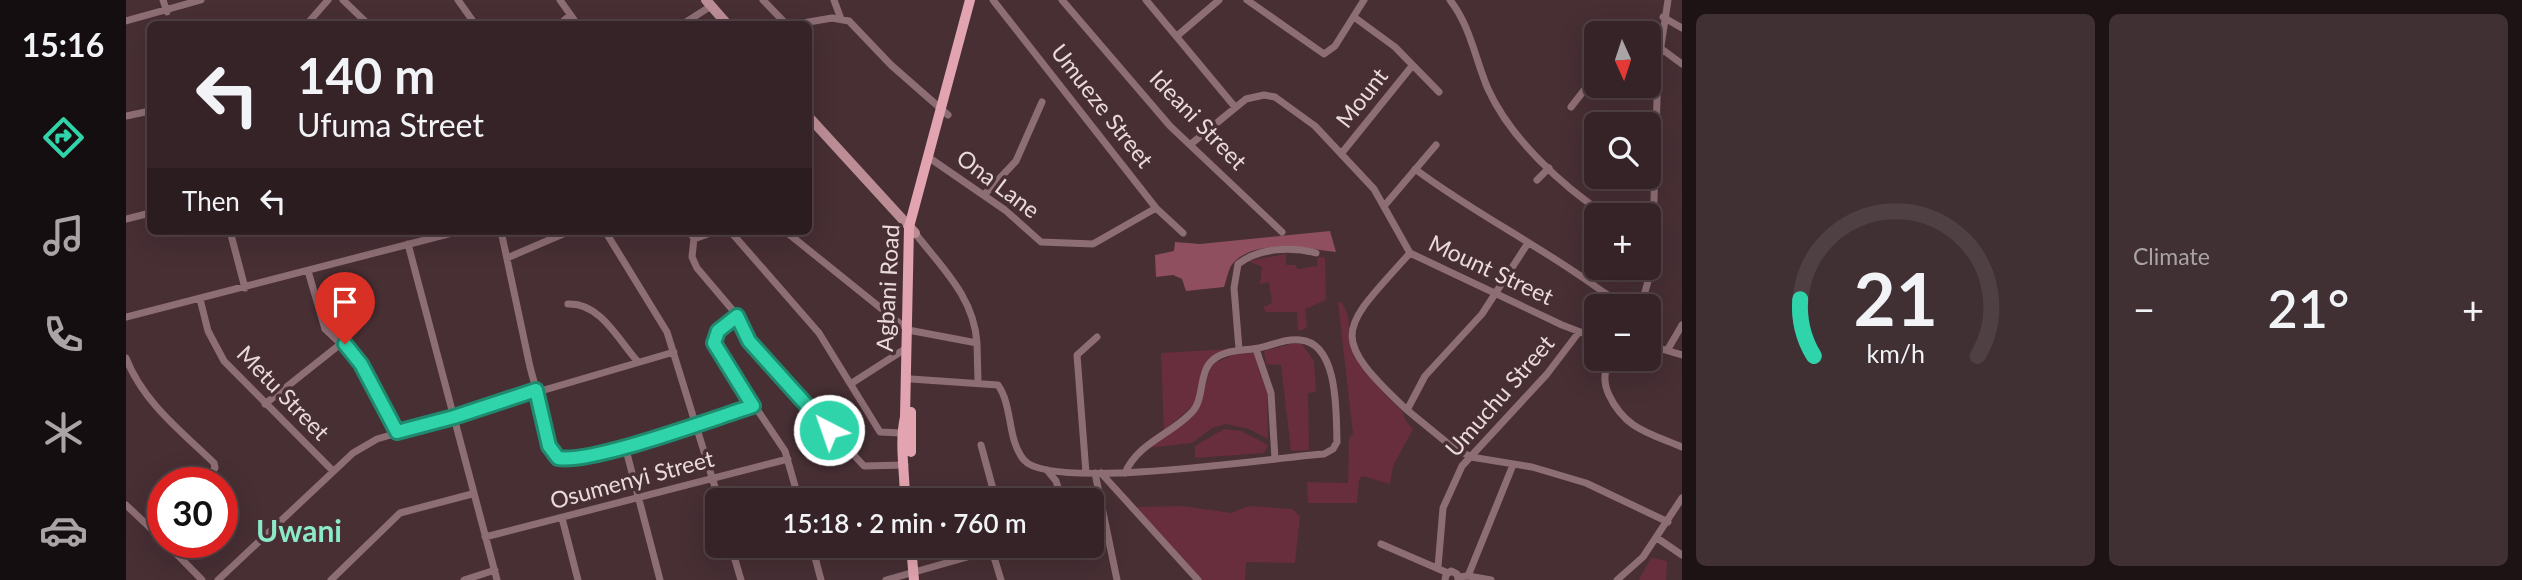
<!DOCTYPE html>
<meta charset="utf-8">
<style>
:root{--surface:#352327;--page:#402f33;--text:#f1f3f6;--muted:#aaa4a7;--line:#4f4044;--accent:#2fd4aa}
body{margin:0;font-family:Lato,sans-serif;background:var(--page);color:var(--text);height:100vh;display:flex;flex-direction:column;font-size:26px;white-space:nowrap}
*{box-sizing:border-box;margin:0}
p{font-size:23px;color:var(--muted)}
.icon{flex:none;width:38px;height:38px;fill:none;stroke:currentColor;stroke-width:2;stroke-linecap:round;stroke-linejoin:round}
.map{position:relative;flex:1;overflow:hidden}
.sheet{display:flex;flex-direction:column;gap:14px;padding:14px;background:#1d1315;width:840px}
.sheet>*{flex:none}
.top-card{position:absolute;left:21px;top:21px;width:665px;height:214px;border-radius:10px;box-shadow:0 7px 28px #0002,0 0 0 2px var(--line);background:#352327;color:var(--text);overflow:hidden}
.needle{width:46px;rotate:177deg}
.controls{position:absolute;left:1458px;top:21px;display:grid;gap:14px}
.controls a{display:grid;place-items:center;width:77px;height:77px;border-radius:10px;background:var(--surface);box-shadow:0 7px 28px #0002,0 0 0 2px var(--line);font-size:35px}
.speed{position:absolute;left:21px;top:467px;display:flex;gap:14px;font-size:35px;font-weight:700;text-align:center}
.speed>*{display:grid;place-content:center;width:91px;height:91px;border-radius:50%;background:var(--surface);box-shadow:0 7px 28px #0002,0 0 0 2px var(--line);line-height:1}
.speed .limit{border:10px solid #d22;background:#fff;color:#111}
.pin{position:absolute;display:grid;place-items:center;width:60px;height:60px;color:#fff;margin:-72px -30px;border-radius:50% 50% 50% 0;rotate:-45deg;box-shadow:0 0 7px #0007}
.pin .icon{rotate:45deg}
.me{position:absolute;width:77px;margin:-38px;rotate:319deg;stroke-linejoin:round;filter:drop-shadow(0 0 5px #0008)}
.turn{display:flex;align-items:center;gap:24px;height:147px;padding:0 35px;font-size:32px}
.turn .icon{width:91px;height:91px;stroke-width:2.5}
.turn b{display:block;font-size:49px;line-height:60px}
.then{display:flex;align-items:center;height:66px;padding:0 35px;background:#0003;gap:14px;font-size:26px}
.big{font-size:52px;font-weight:600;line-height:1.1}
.sheet .widget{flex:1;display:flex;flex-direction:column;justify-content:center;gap:10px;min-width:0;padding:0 24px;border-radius:10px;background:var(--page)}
.sheet .dial{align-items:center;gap:0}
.dial svg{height:182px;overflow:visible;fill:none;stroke:var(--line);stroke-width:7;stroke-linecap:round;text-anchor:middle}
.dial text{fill:var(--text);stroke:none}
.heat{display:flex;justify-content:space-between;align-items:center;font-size:38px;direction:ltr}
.sheet .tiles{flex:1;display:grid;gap:14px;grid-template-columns:repeat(2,1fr)}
.trip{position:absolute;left:579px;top:488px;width:399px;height:70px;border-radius:10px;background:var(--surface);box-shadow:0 7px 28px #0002,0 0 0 2px var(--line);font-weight:600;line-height:70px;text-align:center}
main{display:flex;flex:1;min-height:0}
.tab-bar{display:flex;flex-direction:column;width:126px;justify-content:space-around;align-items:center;background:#150e10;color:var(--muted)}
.tab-bar .icon{width:49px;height:49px}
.tab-bar .active{color:var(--accent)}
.tab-bar b{font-size:32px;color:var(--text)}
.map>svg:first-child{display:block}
.green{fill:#692e3d}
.forest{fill:#8f4f5e}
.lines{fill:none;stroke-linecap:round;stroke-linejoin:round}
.minor{stroke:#8d6e74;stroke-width:7}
.secondary{stroke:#bd8d96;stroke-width:10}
.primary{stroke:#e2a4b0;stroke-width:10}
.route-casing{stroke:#1f8a6e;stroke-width:18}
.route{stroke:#2fd4aa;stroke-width:12}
.labels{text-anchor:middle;stroke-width:7;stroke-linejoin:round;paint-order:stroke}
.street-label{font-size:23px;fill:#eadadc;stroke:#472f34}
.district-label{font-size:30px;font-weight:bold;fill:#8ce9ca;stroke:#472f34}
</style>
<main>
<nav class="tab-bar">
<b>15:16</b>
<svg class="icon active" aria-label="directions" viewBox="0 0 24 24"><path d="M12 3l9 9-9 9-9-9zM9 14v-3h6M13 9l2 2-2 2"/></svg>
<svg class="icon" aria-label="music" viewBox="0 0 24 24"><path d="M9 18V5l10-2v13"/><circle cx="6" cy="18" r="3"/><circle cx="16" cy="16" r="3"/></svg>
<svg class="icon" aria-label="phone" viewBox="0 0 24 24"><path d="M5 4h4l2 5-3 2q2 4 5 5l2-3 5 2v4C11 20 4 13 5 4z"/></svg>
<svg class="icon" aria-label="climate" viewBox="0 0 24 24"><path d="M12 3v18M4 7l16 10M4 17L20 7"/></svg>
<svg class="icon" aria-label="car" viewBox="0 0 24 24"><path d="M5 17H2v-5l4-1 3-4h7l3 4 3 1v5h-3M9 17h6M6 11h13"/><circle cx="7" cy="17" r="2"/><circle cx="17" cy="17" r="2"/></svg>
</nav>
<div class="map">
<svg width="1556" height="580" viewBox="0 0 1556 580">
<rect width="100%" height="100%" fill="#472f34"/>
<!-- green -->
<path class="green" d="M 1160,254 L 1160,265 L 1169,265 L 1172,269 L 1191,266 L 1192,257 L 1199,258 L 1200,300 L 1179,309 L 1181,328 L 1172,331 L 1171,312 L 1140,312 L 1137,307 L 1146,303 L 1143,282 L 1134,284 L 1136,267 L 1122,261 Z
M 1212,302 L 1216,303 C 1227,324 1221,320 1223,340 C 1226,363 1261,396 1277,412 L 1279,420 L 1287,429 L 1267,466 L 1264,484 L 1236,476 L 1233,480 L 1231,503 L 1182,503 L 1181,482 L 1222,483 L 1223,438 L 1227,434 Z
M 1165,344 L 1176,344 L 1188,361 L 1190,392 L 1182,393 L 1183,450 L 1165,451 L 1155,365 L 1140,364 L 1138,351 Z
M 1105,349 L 1082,362 L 1068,405 L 1038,430 L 1035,353 Z
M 1112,353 L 1128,353 L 1141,393 L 1142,439 L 1123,429 L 1100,424 L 1086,428 L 1066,443 L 1021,448 L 1071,412 L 1086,364 Z
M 1098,429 L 1115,431 L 1142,445 L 1138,453 L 1069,458 L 1069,446 Z
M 1056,506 L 1105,513 L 1123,506 L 1166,509 L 1174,516 L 1169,563 L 1120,562 L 1119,580 L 1074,580 L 1011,507 Z
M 1525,558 L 1541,561 L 1540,580 L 1513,580 Z"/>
<!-- forest -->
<path class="forest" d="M 1204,231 L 1210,252 C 1180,249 1132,238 1108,262 C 1102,268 1101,279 1098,287 L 1060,291 L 1056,279 L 1047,275 L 1030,277 L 1029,255 L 1048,251 L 1049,242 L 1074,244 Z"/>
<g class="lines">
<!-- minor -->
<path class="minor" d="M 37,0 L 41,12
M 217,0 L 242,24
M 332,0 L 349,24
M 434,0 L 451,24
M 637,0 L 660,24
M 708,0 L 715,19
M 867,0 L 1030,208 L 1057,233
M 936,0 L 1044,126 L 1156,232
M 1020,0 L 1109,107
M 1121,0 L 1198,54 L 1209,46 L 1238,0
M 1324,0 C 1345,27 1349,59 1362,89 C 1384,138 1436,186 1480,215
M 1228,17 L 1269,47 L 1313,92
M 1537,17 L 1556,28
M 0,21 L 75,0
M 181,24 L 202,0
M 434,24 L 444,15
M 557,24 L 585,6
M 671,24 L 706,18 L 723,21 L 765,65 L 822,115
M 1051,36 L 1093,0
M 1533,47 L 1556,64
M 1445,107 L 1470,75
M 0,116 L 24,111
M 1065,144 L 1120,99 L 1138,95 L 1149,97 L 1189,126 L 1248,189 L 1284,253 L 1436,325 L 1470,338
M 1215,154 L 1286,66
M 805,159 L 879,210 L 915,242 L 967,244 L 1030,208
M 1289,169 C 1341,208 1397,237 1450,273 C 1469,285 1483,299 1505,306
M 1411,180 L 1423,168
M 858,195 L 890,161 L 916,102
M 1259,205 L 1310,145
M 0,219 L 24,213
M 104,231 L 119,288
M 375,231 L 404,367 L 428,455 C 450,468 596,416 627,406
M 479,231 L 541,332 L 593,500
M 562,231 L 568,238 L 566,257 L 571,268 L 610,314 L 623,341 L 738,466 L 779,465
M 604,231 L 693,333 L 754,432 L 775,433
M 659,231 L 782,330 L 851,343 L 852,382
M 789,233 C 816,268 848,297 851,343
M 568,239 L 590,231
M 1402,243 L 1356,314 L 1299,376 L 1281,410 L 1325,446 L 1345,457 L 1406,467 L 1460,483 L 1542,522
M 282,244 L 371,580
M 381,258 L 444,231
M 182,271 L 199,329 L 216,345
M 74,299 L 82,331 L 98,361 L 207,471
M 442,304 C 474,302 493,341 512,362
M 1515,306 L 1526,267 L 1532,66 L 1542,0
M 611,316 L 589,334 L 589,347 L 659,451 L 673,500
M 0,317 L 334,231
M 1522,345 L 1556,355
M 1113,349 L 1108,288 L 1112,264 C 1133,248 1165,246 1190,253
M 1130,349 L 1145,393 L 1149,459
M 1542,349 L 1556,325
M 0,358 C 17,402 55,431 88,463 L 89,468 L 78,483
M 1486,359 C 1477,370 1477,382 1483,395 C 1499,429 1523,433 1556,447
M 785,379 L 872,385 C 887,406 881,440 898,460 C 925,492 1150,457 1198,454 L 1207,449 L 1211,442 C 1210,414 1213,343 1174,340 C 1160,338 1147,345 1133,348 C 1117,351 1094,349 1083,364 C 1073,377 1078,401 1065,413 C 1044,435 1012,443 999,473
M 726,383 L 779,349
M 139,404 L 212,346 L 219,344 L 235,364 L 271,432
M 1281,410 C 1200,334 1215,330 1284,253
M 855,445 L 870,500
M 499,446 L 534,580
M 921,470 L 930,481 L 936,500
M 960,473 L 951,355 L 971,337
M 969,473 L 991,580
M 975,473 L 1072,580
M 0,505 L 37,540
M 436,518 L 452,580
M 966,528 L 979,525
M 359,537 L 662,459
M 1531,538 L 1556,555
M 39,542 L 76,580
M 1255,544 L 1322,573
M 605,546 L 615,580
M 686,546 L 695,580
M 868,557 L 892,551 L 897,546
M 1312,567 L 1317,508 L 1336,466 L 1421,374 L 1453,332
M 1342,576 L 1387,465
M 1332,577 L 1342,576 L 1365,580
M 92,580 L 227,453 L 251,439 L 548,352
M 205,580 L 274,513 L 346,494
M 338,580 L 369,570
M 760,580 L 859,552 L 868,557 L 875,580
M 1319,580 L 1320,575 L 1325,571 L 1331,574 L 1332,579
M 1491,580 L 1517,557 L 1556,498"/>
<!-- secondary -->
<path class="secondary" d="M 580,0 L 601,24
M 682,116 L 789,233"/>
<!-- primary -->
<path class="primary" d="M 785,412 L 785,452
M 779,500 C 779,473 773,443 779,417 L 783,227 L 844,0
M 785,546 L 788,580"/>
</g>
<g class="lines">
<!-- route casing -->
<g class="route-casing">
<path id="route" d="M 219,344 L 235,364 L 271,432 L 328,417 L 410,390 L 423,446 L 432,458 C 466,464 588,418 627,406 L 588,343 L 592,331 L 611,316 L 623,341 L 703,430"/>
</g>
<!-- route -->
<use href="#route" class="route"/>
</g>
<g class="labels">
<!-- street labels -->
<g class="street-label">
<text transform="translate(1236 98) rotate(-52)" y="8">Mount</text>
<text transform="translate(976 106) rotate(52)" y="8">Umueze Street</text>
<text transform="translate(1072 120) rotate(46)" y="8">Ideani Street</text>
<text transform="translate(872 184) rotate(37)" y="8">Ona Lane</text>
<text transform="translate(1365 270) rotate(25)" y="8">Mount Street</text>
<text transform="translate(762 288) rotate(-87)" y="8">Agbani Road</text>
<text transform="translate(157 393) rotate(46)" y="8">Metu Street</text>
<text transform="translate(1374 396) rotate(-49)" y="8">Umuchu Street</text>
<text transform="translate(506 480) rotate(-15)" y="8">Osumenyi Street</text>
</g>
<!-- district labels -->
<g class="district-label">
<text x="173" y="542">Uwani</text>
</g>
</g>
</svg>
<div class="controls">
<a><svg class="needle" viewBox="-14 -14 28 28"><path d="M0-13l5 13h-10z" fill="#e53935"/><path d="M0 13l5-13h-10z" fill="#aaa4a7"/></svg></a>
<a><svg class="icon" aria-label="search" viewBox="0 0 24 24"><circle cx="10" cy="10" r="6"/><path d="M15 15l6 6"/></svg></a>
<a>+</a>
<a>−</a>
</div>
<div class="speed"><div class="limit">30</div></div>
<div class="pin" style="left:219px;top:344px;background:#d93025"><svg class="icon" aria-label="arrive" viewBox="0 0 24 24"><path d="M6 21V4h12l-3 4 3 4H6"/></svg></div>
<svg class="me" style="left:703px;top:430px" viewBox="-20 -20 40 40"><circle r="17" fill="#2fd4aa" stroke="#fff" stroke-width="3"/><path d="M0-11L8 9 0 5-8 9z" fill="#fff"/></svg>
<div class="trip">15:18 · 2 min · 760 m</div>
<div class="top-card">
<div class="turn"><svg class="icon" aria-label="left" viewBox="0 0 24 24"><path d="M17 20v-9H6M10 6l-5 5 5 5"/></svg><div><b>140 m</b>Ufuma Street</div></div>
<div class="then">Then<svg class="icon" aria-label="left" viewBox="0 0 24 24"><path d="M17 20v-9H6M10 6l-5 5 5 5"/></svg></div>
</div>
</div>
<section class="sheet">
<div class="tiles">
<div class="widget dial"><svg viewBox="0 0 100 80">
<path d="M14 69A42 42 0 1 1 86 69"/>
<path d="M14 69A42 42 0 0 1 8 44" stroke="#2fd4aa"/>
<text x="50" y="56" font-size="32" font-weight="700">21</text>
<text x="50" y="72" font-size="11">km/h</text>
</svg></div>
<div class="widget"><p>Climate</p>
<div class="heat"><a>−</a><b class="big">21°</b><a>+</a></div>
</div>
</div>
</section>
</main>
